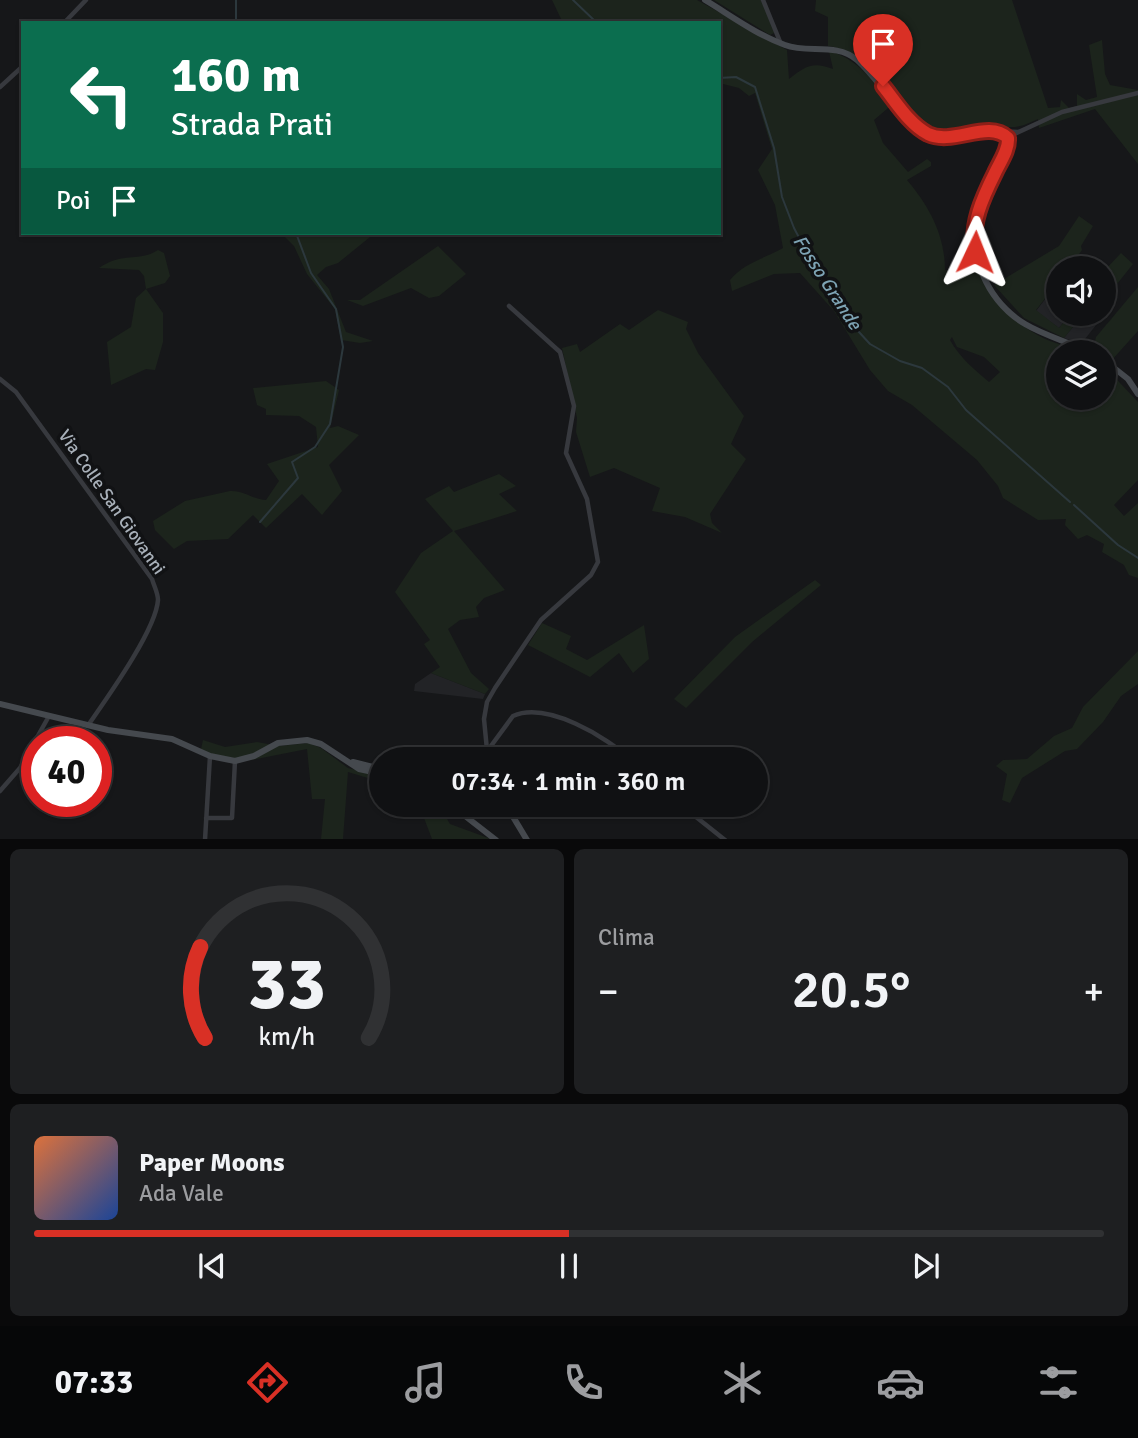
<!DOCTYPE html>
<html lang="it">
<meta charset="utf-8">
<style>
:root{--surface:#101113;--page:#1e1f21;--text:#f1f3f6;--muted:#9c9da0;--line:#303133;--accent:#d93025}
body{margin:0;font-family:Signika,sans-serif;background:var(--page);color:var(--text);height:100vh;display:flex;flex-direction:column;font-size:26px;white-space:nowrap}
*{box-sizing:border-box;margin:0}
p{font-size:23px;color:var(--muted)}
.icon{flex:none;width:38px;height:38px;fill:none;stroke:currentColor;stroke-width:2;stroke-linecap:round;stroke-linejoin:round}
.map{position:relative;height:839px;overflow:hidden}
.details{display:flex;flex-direction:column;gap:10px;padding:10px;background:#09090a;flex:1}
.details>*{flex:none}
.guide{position:absolute;left:21px;top:21px;width:700px;height:214px;border-radius:0px;box-shadow:0 2px 5px #0004,0 0 0 2px var(--line);background:#0b6e4f;color:#fff;overflow:hidden}
.buttons{position:absolute;left:1046px;top:256px;display:grid;gap:14px}
.buttons a{display:grid;place-items:center;width:70px;height:70px;border-radius:50%;background:var(--surface);box-shadow:0 2px 5px #0004,0 0 0 2px var(--line);font-size:35px}
.speed{position:absolute;left:21px;top:726px;display:flex;gap:14px;font-size:35px;font-weight:700;text-align:center}
.speed>*{display:grid;place-content:center;width:91px;height:91px;border-radius:50%;background:var(--surface);box-shadow:0 2px 5px #0004,0 0 0 2px var(--line);line-height:1}
.speed .limit{border:10px solid #d22;background:#fff;color:#111}
.pin{position:absolute;display:grid;place-items:center;width:60px;height:60px;color:#fff;margin:-72px -30px;border-radius:50% 50% 50% 0;rotate:-45deg;box-shadow:0 0 7px #0007}
.pin .icon{rotate:45deg}
.me{position:absolute;width:77px;margin:-38px;rotate:2deg;stroke-linejoin:round;filter:drop-shadow(0 0 5px #0008)}
.turn{display:flex;align-items:center;gap:24px;height:147px;padding:0 35px;font-size:32px}
.turn .icon{width:91px;height:91px;stroke-width:2.5}
.turn b{display:block;font-size:49px;line-height:60px}
.then{display:flex;align-items:center;height:66px;padding:0 35px;background:#0003;gap:14px;font-size:26px}
.big{font-size:52px;font-weight:600;line-height:1.1}
.details .widget{flex:1;display:flex;flex-direction:column;justify-content:center;gap:10px;min-width:0;padding:0 24px;border-radius:10px;background:var(--page)}
.details .dial{align-items:center;gap:0}
.dial svg{height:182px;overflow:visible;fill:none;stroke:var(--line);stroke-width:7;stroke-linecap:round;text-anchor:middle}
.dial text{fill:var(--text);stroke:none}
.song{display:flex;align-items:center;gap:21px}
.cover{width:84px;height:84px;border-radius:10px;background:linear-gradient(135deg,hsl(20 70% 55%),hsl(220 70% 35%))}
.played{height:7px;border-radius:4px;background:linear-gradient(90deg,var(--accent) 50%,var(--line) 50%)}
.keys{display:flex;justify-content:space-around;direction:ltr}
.heat{display:flex;justify-content:space-between;align-items:center;font-size:38px;direction:ltr}
.details .tiles{flex:1;display:grid;gap:10px;grid-template-columns:1fr 1fr}
.widget:last-child{grid-column:span 2}
.trip{position:absolute;left:369px;top:747px;width:399px;height:70px;border-radius:35px;background:var(--surface);box-shadow:0 2px 5px #0004,0 0 0 2px var(--line);font-weight:600;line-height:70px;text-align:center}
.tabs{display:flex;height:112px;justify-content:space-around;align-items:center;background:#060708;color:var(--muted)}
.tabs .icon{width:49px;height:49px}
.tabs .active{color:var(--accent)}
.tabs b{font-size:32px;color:var(--text)}
.map>svg:first-child{display:block}
.built{fill:#222326}
.green{fill:#1c241c;fill-rule:evenodd}
.lines{fill:none;stroke-linecap:round;stroke-linejoin:round}
.stream{stroke:#2c383d;stroke-width:2}
.street{stroke:#37393e;stroke-width:4.5}
.secondary{stroke:#45494e;stroke-width:6}
.route-casing{stroke:#8d1f18;stroke-width:18}
.route{stroke:#d93025;stroke-width:12}
.labels{text-anchor:middle;stroke-width:7;stroke-linejoin:round;paint-order:stroke}
.street-label{font-size:18px;fill:#a8b0b9;stroke:#111214}
.water-label{font-size:19px;font-style:italic;fill:#7ea4b5;stroke:#111214}
</style>
<div class="map">
<svg width="1138" height="840" viewBox="0 0 1138 840">
<rect width="100%" height="100%" fill="#161719"/>
<!-- built -->
<path class="built" d="M 1059,281 L 1059,313 L 1071,313 L 1059,328 L 1036,311 Z
M 1104,299 L 1112,305 L 1081,344 L 1064,338 L 1084,313 L 1104,313 Z
M 431,673 L 485,694 L 483,699 L 414,691 L 415,684 Z"/>
<!-- green -->
<path class="green" d="M 552,0 L 697,0 L 787,50 L 789,79 C 805,66 813,61 833,69 L 829,51 C 857,58 875,83 894,103 L 874,120 L 883,143 L 908,172 L 927,159 L 931,162 L 931,166 L 907,180 C 929,206 945,235 945,270 L 958,272 L 973,258 C 987,293 1010,322 1045,339 C 1057,344 1070,347 1081,352 L 1059,352 L 1059,397 L 1104,397 L 1104,366 L 1138,402 L 1138,480 L 1114,505 L 1124,516 L 1138,503 L 1138,578 L 1129,575 L 1124,565 L 1102,552 L 1104,544 L 1087,535 L 1078,539 L 1065,525 L 1066,519 L 1038,520 L 1003,498 L 998,486 L 977,460 L 912,405 L 888,391 L 870,370 L 834,311 L 800,273 L 774,274 L 732,291 L 730,280 C 744,263 763,259 783,248 L 775,205 L 758,170 L 772,149 L 755,93 L 749,96 L 739,88 L 719,83 L 719,23 L 563,23 ZM 952,337 L 957,347 L 984,357 L 1000,372 L 989,382 C 974,369 960,358 950,340 Z
M 714,0 L 761,0 L 776,32 L 770,35 Z
M 816,0 L 1012,0 L 1048,108 L 1060,107 L 1061,100 L 1069,108 L 1077,106 L 1077,94 L 1086,100 L 1097,97 L 1089,45 L 1102,40 L 1105,74 L 1110,85 L 1138,90 L 1138,164 L 1095,109 L 1039,128 L 1038,119 C 1009,133 1013,124 986,126 C 971,128 952,134 937,131 C 897,123 882,53 828,46 L 828,17 L 815,11 Z
M 1079,216 L 1093,226 L 1081,246 L 1082,250 L 1069,268 L 1059,268 L 1059,281 L 1036,310 L 1059,328 L 1071,313 L 1084,313 L 1064,338 L 1024,318 L 994,285 L 1059,246 Z
M 281,233 L 315,233 L 316,235 L 375,233 L 338,263 L 326,267 L 317,275 L 329,289 L 346,332 L 373,341 L 360,343 L 341,340 L 335,309 L 307,274 L 294,246 Z
M 438,246 L 466,274 L 439,296 L 429,298 L 411,288 L 363,306 L 347,300 L 360,300 Z
M 158,250 L 164,253 L 170,276 L 165,283 L 146,289 L 163,313 L 163,342 L 155,370 L 146,369 L 111,385 L 107,342 L 131,327 L 136,298 L 146,289 L 144,276 L 139,270 L 99,268 C 124,251 137,263 158,250 Z
M 1121,253 L 1133,264 L 1105,299 L 1104,271 Z
M 1138,287 L 1138,331 L 1111,361 L 1104,352 L 1093,349 L 1096,337 Z
M 658,310 L 688,322 L 686,329 L 698,353 L 744,416 L 731,444 L 746,459 L 710,514 L 712,523 L 722,533 L 685,517 L 652,511 L 660,488 L 614,468 L 590,477 L 576,432 L 577,418 L 562,348 L 577,344 L 580,352 L 620,324 L 629,330 Z
M 326,381 L 339,390 L 330,428 L 338,426 L 359,435 L 329,465 L 342,491 L 322,515 L 302,494 L 266,528 L 253,515 L 228,539 L 187,541 L 174,549 L 155,530 L 153,521 L 185,501 L 230,491 C 243,490 252,499 266,500 L 279,481 L 267,464 L 318,447 L 316,427 L 299,416 L 266,415 L 266,409 L 257,405 L 253,388 Z
M 499,474 L 516,486 L 499,494 L 517,511 L 454,531 L 505,590 L 484,598 L 476,607 L 479,617 L 460,620 L 448,629 L 471,673 L 489,689 L 485,694 L 431,673 L 440,667 L 424,644 L 430,640 L 395,592 L 421,553 L 453,531 L 425,499 L 449,486 L 454,492 Z
M 815,580 L 821,585 L 752,642 L 686,708 L 674,699 L 735,637 Z
M 542,623 L 571,636 L 566,649 L 587,660 L 644,625 L 649,659 L 633,673 L 619,653 L 590,677 L 528,645 Z
M 1138,651 L 1138,684 L 1121,696 L 1103,722 L 1077,749 L 1065,751 L 1022,778 L 1010,803 L 1002,800 L 1007,774 L 996,766 L 1003,760 L 1027,759 L 1054,736 L 1072,728 L 1083,707 Z
M 203,740 L 225,747 L 257,742 L 279,746 L 309,743 L 321,748 L 348,768 L 381,776 L 381,782 L 348,772 L 343,839 L 321,839 L 325,799 L 312,799 L 307,749 L 252,760 L 207,757 L 201,749 Z
M 419,805 L 439,805 L 450,824 L 491,839 L 432,839 Z"/>
<g class="lines">
<!-- stream -->
<path class="stream" d="M 573,0 L 597,23
M 236,23 L 236,0
M 719,78 L 736,77 L 755,87 L 774,148 L 782,197 L 794,228 L 825,287 L 847,319 L 870,344 L 900,361 L 922,368 L 948,387 L 966,410 L 1070,502
M 1074,505 L 1118,545 L 1138,558
M 260,522 L 298,478 L 292,462 L 315,447 L 330,424 L 343,347 L 336,309 L 311,273 L 296,233"/>
<!-- street -->
<path class="street" d="M 763,0 L 781,44
M 64,23 L 86,0
M 0,87 L 23,66
M 999,131 L 1018,132
M 1008,137 L 1062,112 L 1138,93
M 0,379 L 16,392 L 152,579 C 154,586 158,593 158,600 C 156,630 107,698 89,724
M 487,750 L 484,719 L 487,702 L 495,688 L 541,620 L 591,575 L 598,562 L 587,499 L 566,453 L 574,406 L 560,352 L 509,306
M 488,750 L 513,716 C 547,701 607,737 631,760
M 0,791 L 20,768 L 49,716
M 681,805 L 725,840
M 206,818 L 232,818 L 235,761
M 205,840 L 210,756"/>
<!-- secondary -->
<path class="secondary" d="M 705,0 C 730,15 757,35 785,45 C 808,54 836,42 857,60 C 881,81 905,125 933,136 C 954,144 997,120 1009,140 C 1005,164 986,185 979,209 C 965,252 987,301 1025,324 C 1045,336 1069,342 1089,352
M 1104,360 L 1128,379 L 1138,394
M 0,704 L 108,730 L 172,739 L 210,756 L 235,761 L 254,756 L 278,743 L 307,740 L 321,744 L 359,769 L 382,774
M 403,760 L 423,754 L 460,756 L 493,752 L 499,760
M 353,762 L 373,767 L 382,765
M 451,805 L 496,840
M 506,805 L 527,840"/>
</g>
<g class="lines">
<!-- route casing -->
<g class="route-casing">
<path id="route" d="M 883,86 C 896,102 909,124 928,134 C 953,146 988,119 1008,138 C 1009,150 1000,162 995,173 C 982,199 971,223 975,252"/>
</g>
<!-- route -->
<use href="#route" class="route"/>
</g>
<g class="labels">
<!-- street labels -->
<g class="street-label">
<text transform="translate(112 502) rotate(55)" y="6">Via Colle San Giovanni</text>
</g>
<!-- water labels -->
<g class="water-label">
<text transform="translate(828 282) rotate(57)" y="7">Fosso Grande</text>
</g>
</g>
</svg>
<div class="buttons">
<a><svg class="icon" aria-label="sound" viewBox="0 0 24 24"><path d="M4 9h4l5-4v14l-5-4H4zM17 9q2 3 0 6"/></svg></a>
<a><svg class="icon" aria-label="layers" viewBox="0 0 24 24"><path d="M12 4l9 5-9 5-9-5zM3 14l9 5 9-5"/></svg></a>
</div>
<div class="speed"><div class="limit">40</div></div>
<div class="pin" style="left:883px;top:86px;background:#d93025"><svg class="icon" aria-label="arrive" viewBox="0 0 24 24"><path d="M6 21V4h12l-3 4 3 4H6"/></svg></div>
<svg class="me" style="left:975px;top:252px" viewBox="-20 -20 40 40"><path d="M0-17L14 15 0 8-14 15z" fill="#d93025" stroke="#fff" stroke-width="4"/></svg>
<div class="trip">07:34 · 1 min · 360 m</div>
<div class="guide">
<div class="turn"><svg class="icon" aria-label="left" viewBox="0 0 24 24"><path d="M17 20v-9H6M10 6l-5 5 5 5"/></svg><div><b>160 m</b>Strada Prati</div></div>
<div class="then">Poi<svg class="icon" aria-label="arrive" viewBox="0 0 24 24"><path d="M6 21V4h12l-3 4 3 4H6"/></svg></div>
</div>
</div>
<section class="details">
<div class="tiles">
<div class="widget dial"><svg viewBox="0 0 100 80">
<path d="M14 69A42 42 0 1 1 86 69"/>
<path d="M14 69A42 42 0 0 1 12 29" stroke="#d93025"/>
<text x="50" y="56" font-size="32" font-weight="700">33</text>
<text x="50" y="72" font-size="11">km/h</text>
</svg></div>
<div class="widget"><p>Clima</p>
<div class="heat"><a>−</a><b class="big">20.5°</b><a>+</a></div>
</div>
<div class="widget">
<div class="song"><i class="cover"></i><div><b>Paper Moons</b><p>Ada Vale</p></div></div>
<div class="played"></div>
<div class="keys"><svg class="icon" aria-label="previous" viewBox="0 0 24 24"><path d="M18 5L8 12l10 7zM5 5v14"/></svg><svg class="icon" aria-label="pause" viewBox="0 0 24 24"><path d="M8 5v14M16 5v14"/></svg><svg class="icon" aria-label="next" viewBox="0 0 24 24"><path d="M6 5l10 7-10 7zM19 5v14"/></svg></div>
</div>
</div>
</section>
<nav class="tabs">
<b>07:33</b>
<svg class="icon active" aria-label="directions" viewBox="0 0 24 24"><path d="M12 3l9 9-9 9-9-9zM9 14v-3h6M13 9l2 2-2 2"/></svg>
<svg class="icon" aria-label="music" viewBox="0 0 24 24"><path d="M9 18V5l10-2v13"/><circle cx="6" cy="18" r="3"/><circle cx="16" cy="16" r="3"/></svg>
<svg class="icon" aria-label="phone" viewBox="0 0 24 24"><path d="M5 4h4l2 5-3 2q2 4 5 5l2-3 5 2v4C11 20 4 13 5 4z"/></svg>
<svg class="icon" aria-label="climate" viewBox="0 0 24 24"><path d="M12 3v18M4 7l16 10M4 17L20 7"/></svg>
<svg class="icon" aria-label="car" viewBox="0 0 24 24"><path d="M5 17H2v-5l4-1 3-4h7l3 4 3 1v5h-3M9 17h6M6 11h13"/><circle cx="7" cy="17" r="2"/><circle cx="17" cy="17" r="2"/></svg>
<svg class="icon" aria-label="filters" viewBox="0 0 24 24"><path d="M4 7h16M4 17h16"/><circle cx="9" cy="7" r="2"/><circle cx="15" cy="17" r="2"/></svg>
</nav>
